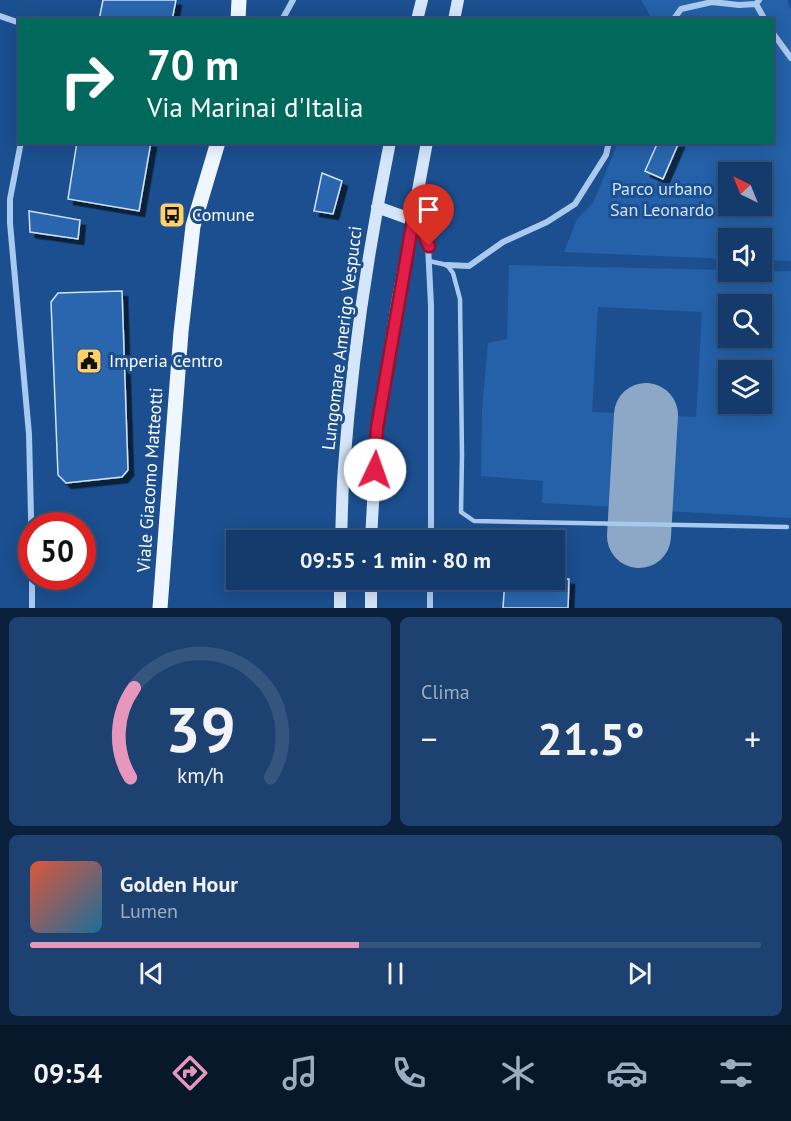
<!DOCTYPE html>
<html lang="it">
<meta charset="utf-8">
<style>
:root{--surface:#143b6b;--page:#1d4271;--text:#f1f3f6;--muted:#9dadc1;--line:#33557e;--accent:#e797bd}
body{margin:0;font-family:"PT Sans",sans-serif;background:var(--page);color:var(--text);height:100vh;display:flex;flex-direction:column;font-size:22px;white-space:nowrap}
*{box-sizing:border-box;margin:0}
p{font-size:20px;color:var(--muted)}
.icon{flex:none;width:33px;height:33px;fill:none;stroke:currentColor;stroke-width:2;stroke-linecap:round;stroke-linejoin:round}
.map{position:relative;height:608px;overflow:hidden}
.side{display:flex;flex-direction:column;gap:9px;padding:9px;background:#0b203b;flex:1}
.side>*{flex:none}
.hud{position:absolute;left:18px;top:18px;width:756px;height:126px;border-radius:0px;box-shadow:0 3px 15px #0003,0 0 0 2px var(--line);background:#00695c;color:#fff;overflow:hidden}
.needle{width:39px;rotate:317deg}
.fabs{position:absolute;left:718px;top:162px;display:grid;gap:12px}
.fabs a{display:grid;place-items:center;width:54px;height:54px;border-radius:0px;background:var(--surface);box-shadow:0 3px 15px #0003,0 0 0 2px var(--line);font-size:30px}
.speed{position:absolute;left:18px;top:512px;display:flex;gap:12px;font-size:30px;font-weight:700;text-align:center}
.speed>*{display:grid;place-content:center;width:78px;height:78px;border-radius:50%;background:var(--surface);box-shadow:0 3px 15px #0003,0 0 0 2px var(--line);line-height:1}
.speed .limit{border:9px solid #d22;background:#fff;color:#111}
.pin{position:absolute;display:grid;place-items:center;width:51px;height:51px;color:#fff;margin:-62px -26px;border-radius:50% 50% 50% 0;rotate:-45deg;box-shadow:0 0 6px #0007}
.pin .icon{rotate:45deg}
.me{position:absolute;width:66px;margin:-33px;rotate:3deg;stroke-linejoin:round;filter:drop-shadow(0 0 4px #0008)}
.turn{display:flex;align-items:center;gap:21px;height:126px;padding:0 30px;font-size:27px}
.turn .icon{width:78px;height:78px;stroke-width:2.5}
.turn b{display:block;font-size:42px;line-height:51px}
.big{font-size:45px;font-weight:600;line-height:1.1}
.side .card{flex:1;display:flex;flex-direction:column;justify-content:center;gap:9px;min-width:0;padding:0 21px;border-radius:9px;background:var(--page)}
.side .dial{align-items:center;gap:0}
.dial svg{height:156px;overflow:visible;fill:none;stroke:var(--line);stroke-width:7;stroke-linecap:round;text-anchor:middle}
.dial text{fill:var(--text);stroke:none}
.song{display:flex;align-items:center;gap:18px}
.cover{width:72px;height:72px;border-radius:9px;background:linear-gradient(135deg,hsl(10 70% 55%),hsl(200 70% 35%))}
.played{height:6px;border-radius:3px;background:linear-gradient(90deg,var(--accent) 45%,var(--line) 45%)}
.keys{display:flex;justify-content:space-around;direction:ltr}
.heat{display:flex;justify-content:space-between;align-items:center;font-size:33px;direction:ltr}
.side .tiles{flex:1;display:grid;gap:9px;grid-template-columns:1fr 1fr}
.card:last-child{grid-column:span 2}
.trip{position:absolute;left:226px;top:530px;width:339px;height:60px;border-radius:0px;background:var(--surface);box-shadow:0 3px 15px #0003,0 0 0 2px var(--line);font-weight:600;line-height:60px;text-align:center}
.menu{display:flex;height:96px;justify-content:space-around;align-items:center;background:#08182b;color:var(--muted)}
.menu .icon{width:42px;height:42px}
.menu .on{color:var(--accent)}
.menu b{font-size:27px;color:var(--text)}
.map>svg:first-child{display:block}
.green{fill:#2461a8;fill-rule:evenodd}
.lines{fill:none;stroke-linecap:round;stroke-linejoin:round}
.taxiway{stroke:#8da7c7;stroke-width:64}
.building{fill:#2a66ad;stroke:#cfe3fa;stroke-width:1.5;filter:url(#shadow)}
.lane{stroke:#a9c9ee;stroke-width:4.5}
.street{stroke:#a9c9ee;stroke-width:6}
.secondary{stroke:#d6e6fa;stroke-width:12}
.primary{stroke:#f0f6ff;stroke-width:15}
.route-casing{stroke:#92132f;stroke-width:15}
.route{stroke:#e11d48;stroke-width:10}
.labels{text-anchor:middle;stroke-width:6;stroke-linejoin:round;paint-order:stroke}
.park-label{font-size:18px;fill:#cfe3fa;stroke:#1b4f8f}
.poi-label{font-size:18px;fill:#fff;stroke:#1b4f8f;text-anchor:start}
.street-label{font-size:18px;fill:#fff;stroke:#1b4f8f}
</style>
<div class="map">
<svg width="791" height="608" viewBox="0 0 791 608">
<defs>
<filter id="shadow"><feDropShadow dx="5.5" dy="5.5" stdDeviation="0" flood-color="#0009"/></filter>
</defs>
<rect width="100%" height="100%" fill="#1b4f8f"/>
<!-- green -->
<path class="green" d="M 641,0 L 787,0 L 791,10 L 791,261 L 762,260 L 762,238 L 729,238 L 729,259 L 564,252 L 577,219 L 593,203 L 618,143 L 772,142 L 772,20 L 652,19 ZM 729,172 L 762,172 L 762,206 L 729,206 Z
M 509,265 L 729,270 L 729,272 L 791,271 L 791,518 L 665,511 L 654,505 L 649,491 L 656,415 L 696,417 L 702,312 L 598,307 L 592,412 L 635,414 L 629,497 L 627,504 L 618,507 L 542,503 L 543,481 L 481,476 L 482,409 L 488,343 L 507,339 ZM 729,304 L 762,304 L 762,338 L 729,338 ZM 729,370 L 762,370 L 762,404 L 729,404 Z"/>
<g class="lines">
<!-- taxiway -->
<path class="taxiway" d="M 639,536 L 646,415"/>
</g>
<!-- building -->
<path class="building" d="M 103,0 L 176,0 L 172,20 L 99,20 Z
M 77,142 L 151,142 L 139,211 L 68,199 Z
M 658,142 L 679,142 L 663,179 L 645,171 Z
M 322,173 L 342,181 L 333,214 L 314,211 Z
M 29,211 L 80,220 L 78,239 L 30,232 Z
M 122,291 L 128,470 L 122,477 L 66,483 L 58,475 L 51,302 L 58,293 Z
M 505,579 L 569,579 L 568,608 L 503,608 Z"/>
<g class="lines">
<!-- lane -->
<path class="lane" d="M 429,261 L 447,265 L 453,273 L 460,299 L 462,455 L 461,512 L 474,521 L 787,527"/>
<!-- street -->
<path class="street" d="M 756,4 L 765,20
M 0,16 L 20,23
M 282,20 L 293,0
M 673,20 L 681,9 L 712,2 L 739,5 L 756,4 L 759,0
M 772,32 L 791,58
M 21,142 L 10,199 L 10,223 L 29,434 L 32,557
M 414,221 L 422,229 L 428,246 L 431,305 L 431,540
M 447,265 L 469,266 L 503,242 L 547,222 L 575,204 L 606,155 L 609,142
M 32,576 L 32,608
M 430,608 L 430,579"/>
<!-- secondary -->
<path class="secondary" d="M 417,20 L 422,0
M 454,20 L 458,0
M 377,207 L 413,220
M 341,540 C 342,516 342,491 344,467 C 352,358 368,250 390,142
M 371,540 L 377,428 L 398,298 L 427,142
M 371,579 L 371,608
M 340,608 L 340,579"/>
<!-- primary -->
<path class="primary" d="M 238,20 L 239,0
M 160,608 L 181,332 L 193,226 L 218,142"/>
</g>
<g class="lines">
<!-- route casing -->
<g class="route-casing">
<path id="route" d="M 375,470 L 377,428 L 413,220 L 422,229 L 429,246"/>
</g>
<!-- route -->
<use href="#route" class="route"/>
</g>
<!-- icons -->
<defs>
<g id="bus-square" transform="scale(1.35)"><rect x="-9" y="-9" width="18" height="18" rx="4" fill="#ffd166" stroke="#1b4f8f"/><path d="M-5-6H5V4H4V6H2V4H-2V6H-4V4H-5ZM-3.5-4V0h7V-4ZM-3.5 1.2v1.5H-2V1.2ZM2 1.2v1.5H3.5V1.2Z" fill="#111"/></g>
<g id="civic-square" transform="scale(1.35)"><rect x="-9" y="-9" width="18" height="18" rx="4" fill="#ffd166" stroke="#1b4f8f"/><path d="M-.6-6.5H3V-4.5H.6V-3L4-1V1h2V6H-6V1h2V-1L-.6-3ZM-1.2 2.5V6h2.4V2.5Z" fill="#111"/></g>
</defs>
<g fill-rule="evenodd">
<use href="#bus-square" x="172" y="215"/>
<use href="#civic-square" x="89" y="361"/>
</g>
<g class="labels">
<!-- park labels -->
<g class="park-label">
<text x="662" y="195">Parco urbano<tspan x="662" dy="21">San Leonardo</tspan></text>
</g>
<!-- poi labels -->
<g class="poi-label">
<text x="192" y="221">Comune</text>
<text x="109" y="367">Imperia Centro</text>
</g>
<!-- street labels -->
<g class="street-label">
<text transform="translate(342 338) rotate(-83)" y="6">Lungomare Amerigo Vespucci</text>
<text transform="translate(150 480) rotate(-86)" y="6">Viale Giacomo Matteotti</text>
</g>
</g>
</svg>
<div class="fabs">
<a><svg class="needle" viewBox="-14 -14 28 28"><path d="M0-13l5 13h-10z" fill="#e53935"/><path d="M0 13l5-13h-10z" fill="#9dadc1"/></svg></a>
<a><svg class="icon" aria-label="sound" viewBox="0 0 24 24"><path d="M4 9h4l5-4v14l-5-4H4zM17 9q2 3 0 6"/></svg></a>
<a><svg class="icon" aria-label="search" viewBox="0 0 24 24"><circle cx="10" cy="10" r="6"/><path d="M15 15l6 6"/></svg></a>
<a><svg class="icon" aria-label="layers" viewBox="0 0 24 24"><path d="M12 4l9 5-9 5-9-5zM3 14l9 5 9-5"/></svg></a>
</div>
<div class="speed"><div class="limit">50</div></div>
<div class="pin" style="left:429px;top:246px;background:#d93025"><svg class="icon" aria-label="arrive" viewBox="0 0 24 24"><path d="M6 21V4h12l-3 4 3 4H6"/></svg></div>
<svg class="me" style="left:375px;top:470px" viewBox="-20 -20 40 40"><circle r="19" fill="#fff"/><path d="M0-13L10 11 0 6-10 11z" fill="#e11d48"/></svg>
<div class="trip">09:55 · 1 min · 80 m</div>
<div class="hud">
<div class="turn"><svg class="icon" aria-label="right" viewBox="0 0 24 24"><path d="M7 20v-9h11M14 6l5 5-5 5"/></svg><div><b>70 m</b>Via Marinai d'Italia</div></div>
</div>
</div>
<section class="side">
<div class="tiles">
<div class="card dial"><svg viewBox="0 0 100 80">
<path d="M14 69A42 42 0 1 1 86 69"/>
<path d="M14 69A42 42 0 0 1 16 23" stroke="#e797bd"/>
<text x="50" y="56" font-size="32" font-weight="700">39</text>
<text x="50" y="72" font-size="11">km/h</text>
</svg></div>
<div class="card"><p>Clima</p>
<div class="heat"><a>−</a><b class="big">21.5°</b><a>+</a></div>
</div>
<div class="card">
<div class="song"><i class="cover"></i><div><b>Golden Hour</b><p>Lumen</p></div></div>
<div class="played"></div>
<div class="keys"><svg class="icon" aria-label="previous" viewBox="0 0 24 24"><path d="M18 5L8 12l10 7zM5 5v14"/></svg><svg class="icon" aria-label="pause" viewBox="0 0 24 24"><path d="M8 5v14M16 5v14"/></svg><svg class="icon" aria-label="next" viewBox="0 0 24 24"><path d="M6 5l10 7-10 7zM19 5v14"/></svg></div>
</div>
</div>
</section>
<nav class="menu">
<b>09:54</b>
<svg class="icon on" aria-label="directions" viewBox="0 0 24 24"><path d="M12 3l9 9-9 9-9-9zM9 14v-3h6M13 9l2 2-2 2"/></svg>
<svg class="icon" aria-label="music" viewBox="0 0 24 24"><path d="M9 18V5l10-2v13"/><circle cx="6" cy="18" r="3"/><circle cx="16" cy="16" r="3"/></svg>
<svg class="icon" aria-label="phone" viewBox="0 0 24 24"><path d="M5 4h4l2 5-3 2q2 4 5 5l2-3 5 2v4C11 20 4 13 5 4z"/></svg>
<svg class="icon" aria-label="climate" viewBox="0 0 24 24"><path d="M12 3v18M4 7l16 10M4 17L20 7"/></svg>
<svg class="icon" aria-label="car" viewBox="0 0 24 24"><path d="M5 17H2v-5l4-1 3-4h7l3 4 3 1v5h-3M9 17h6M6 11h13"/><circle cx="7" cy="17" r="2"/><circle cx="17" cy="17" r="2"/></svg>
<svg class="icon" aria-label="filters" viewBox="0 0 24 24"><path d="M4 7h16M4 17h16"/><circle cx="9" cy="7" r="2"/><circle cx="15" cy="17" r="2"/></svg>
</nav>
